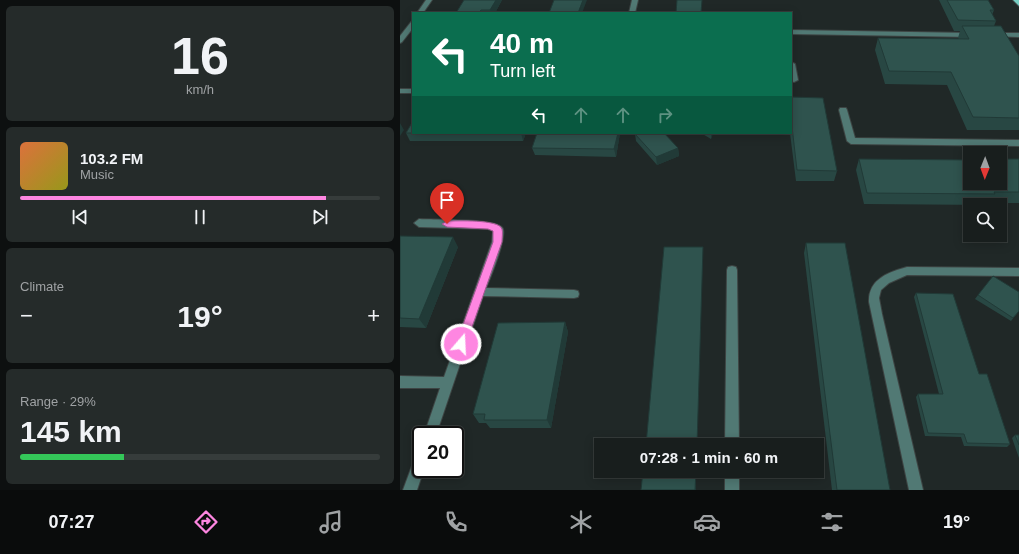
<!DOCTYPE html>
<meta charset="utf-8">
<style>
:root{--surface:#181e1d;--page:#252b2a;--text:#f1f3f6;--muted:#9fa2a4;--line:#363c3b;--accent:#fe86e1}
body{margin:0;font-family:Arial,sans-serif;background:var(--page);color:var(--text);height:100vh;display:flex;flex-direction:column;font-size:15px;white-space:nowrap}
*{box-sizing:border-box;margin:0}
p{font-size:13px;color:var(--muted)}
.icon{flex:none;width:22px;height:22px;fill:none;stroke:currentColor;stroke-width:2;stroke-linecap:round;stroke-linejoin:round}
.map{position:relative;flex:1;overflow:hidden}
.sheet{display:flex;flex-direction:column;gap:6px;padding:6px;background:#0d1010;width:400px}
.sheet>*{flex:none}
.hud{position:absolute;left:12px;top:12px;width:380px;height:122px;border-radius:0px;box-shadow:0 2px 10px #0003,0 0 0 1px var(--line);background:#0b6e4f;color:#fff;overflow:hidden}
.needle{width:26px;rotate:181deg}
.buttons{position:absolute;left:563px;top:146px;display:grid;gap:8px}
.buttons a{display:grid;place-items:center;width:44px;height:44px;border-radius:0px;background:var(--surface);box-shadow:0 2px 10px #0003,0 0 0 1px var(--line);font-size:20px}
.speed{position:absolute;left:12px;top:426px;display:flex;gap:8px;font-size:20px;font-weight:700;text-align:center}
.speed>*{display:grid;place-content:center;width:52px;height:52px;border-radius:50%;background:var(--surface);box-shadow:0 2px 10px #0003,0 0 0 1px var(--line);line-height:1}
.speed .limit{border:2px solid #111;border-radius:6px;background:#fff;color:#111}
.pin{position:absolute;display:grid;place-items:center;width:34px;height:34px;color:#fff;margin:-41px -17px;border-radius:50% 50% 50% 0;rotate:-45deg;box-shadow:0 0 4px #0007}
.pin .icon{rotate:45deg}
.me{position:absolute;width:44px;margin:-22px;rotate:19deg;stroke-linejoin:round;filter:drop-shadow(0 0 3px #0008)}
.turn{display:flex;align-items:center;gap:14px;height:84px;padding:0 12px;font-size:18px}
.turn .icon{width:52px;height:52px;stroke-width:2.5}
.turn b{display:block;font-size:28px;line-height:34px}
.lanes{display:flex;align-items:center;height:38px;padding:0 12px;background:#0003;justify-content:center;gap:20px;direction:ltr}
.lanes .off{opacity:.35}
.big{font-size:30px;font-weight:600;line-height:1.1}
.sheet .card{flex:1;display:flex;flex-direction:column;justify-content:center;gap:6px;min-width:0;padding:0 14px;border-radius:6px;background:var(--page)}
.sheet .dial{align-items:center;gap:0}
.dial b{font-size:52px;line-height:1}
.song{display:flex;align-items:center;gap:12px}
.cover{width:48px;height:48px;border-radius:6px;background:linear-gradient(135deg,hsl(20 70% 55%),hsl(60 70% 35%))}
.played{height:4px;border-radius:2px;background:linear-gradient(90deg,var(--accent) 85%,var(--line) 85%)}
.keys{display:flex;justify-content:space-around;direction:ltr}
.heat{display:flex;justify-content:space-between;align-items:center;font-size:22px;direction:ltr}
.charge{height:6px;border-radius:3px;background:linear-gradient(90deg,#34c759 29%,var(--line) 0)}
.trip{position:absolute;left:194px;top:438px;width:230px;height:40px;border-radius:0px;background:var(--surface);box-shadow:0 2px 10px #0003,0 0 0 1px var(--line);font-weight:600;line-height:40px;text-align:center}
.menu{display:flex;height:64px;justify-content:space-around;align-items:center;background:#0a0c0c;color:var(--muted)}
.menu .icon{width:28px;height:28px}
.menu .current{color:var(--accent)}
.menu b{font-size:18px;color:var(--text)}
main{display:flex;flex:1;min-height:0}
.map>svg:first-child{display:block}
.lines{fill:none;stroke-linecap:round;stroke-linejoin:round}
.minor-casing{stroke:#3d4443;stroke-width:2}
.major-casing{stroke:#3d4443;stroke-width:2}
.minor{fill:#517974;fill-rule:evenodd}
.major{fill:#76cec3;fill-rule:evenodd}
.wall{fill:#284743}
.shaded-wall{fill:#213a37}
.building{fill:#2f534e;stroke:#213a37}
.route{fill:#fe86e1;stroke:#a55792}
</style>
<main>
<section class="sheet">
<div class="card dial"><b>16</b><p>km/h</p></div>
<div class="card">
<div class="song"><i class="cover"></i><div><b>103.2 FM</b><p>Music</p></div></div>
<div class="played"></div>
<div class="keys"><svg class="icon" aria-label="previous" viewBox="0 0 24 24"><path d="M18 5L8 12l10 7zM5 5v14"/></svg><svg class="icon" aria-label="pause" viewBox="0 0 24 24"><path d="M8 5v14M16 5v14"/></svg><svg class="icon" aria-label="next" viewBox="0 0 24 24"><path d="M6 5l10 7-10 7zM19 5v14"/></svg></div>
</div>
<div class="card"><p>Climate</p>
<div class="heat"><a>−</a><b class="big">19°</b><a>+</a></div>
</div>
<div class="card"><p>Range · 29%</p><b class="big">145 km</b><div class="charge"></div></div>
</section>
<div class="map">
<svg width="619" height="490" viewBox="0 0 619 490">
<rect width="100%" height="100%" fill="#202827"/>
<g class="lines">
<!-- minor casing -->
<g class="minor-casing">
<path id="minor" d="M 26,0 L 32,0 L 23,13 L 17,13 Z
M 232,0 L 238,0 L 235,13 L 229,13 Z
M 13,21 L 13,28 L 2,42 L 0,43 L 0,36 L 11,22 Z
M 391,30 L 571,33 L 574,35 L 571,37 L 391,34 Z
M 593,33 L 619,33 L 619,37 L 591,36 L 590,35 Z
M 391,62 L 395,64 L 398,80 L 394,82 L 391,81 Z
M 0,89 L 13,89 L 13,93 L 0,93 Z
M 440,108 L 446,108 L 447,110 L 455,138 L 619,140 L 619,146 L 451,144 L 447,141 L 439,110 Z
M 19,219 C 31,220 100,218 103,229 C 106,240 91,276 86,288 L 174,290 L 178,291 L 179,294 L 178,297 L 174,298 L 83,296 L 36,435 L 24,435 L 40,388 L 0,388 L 0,376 L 44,377 L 92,242 L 93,231 L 88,229 L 19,227 L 14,223 Z
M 332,266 L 336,267 L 337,270 L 339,445 L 325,445 L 327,270 L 328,267 Z
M 507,267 L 619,268 L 619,276 L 507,275 L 489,283 L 481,290 L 479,298 L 482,314 L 523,490 L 509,490 L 469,302 C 468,279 489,272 507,267 Z
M 21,453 L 21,469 L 24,469 L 17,490 L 3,490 L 16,455 Z
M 325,471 L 339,471 L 339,490 L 325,490 Z"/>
</g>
<!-- major casing -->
<g class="major-casing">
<path id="major" d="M 613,0 L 619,0 L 619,6 Z"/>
</g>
<!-- minor -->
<use href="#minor" class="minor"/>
<!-- major -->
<use href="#major" class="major"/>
</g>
<!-- wall -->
<path class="wall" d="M 102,0 L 95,13 L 56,13 Z
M 539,0 L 588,0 L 594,10 L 592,15 L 596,21 L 594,26 L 619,56 L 619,130 L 567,130 L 547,85 L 485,84 L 475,50 L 478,38 L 559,39 L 558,38 L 560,31 L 554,31 Z
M 391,97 L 437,171 L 434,181 L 396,181 L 390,133 L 391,133 Z
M 6,133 L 126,133 L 123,141 L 10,141 Z
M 220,133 L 216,157 L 135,155 L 132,148 Z
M 301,133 L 313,133 L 311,139 Z
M 235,134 L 278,148 L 279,156 L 257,165 L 236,141 Z
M 459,159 L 570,183 L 619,159 L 619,203 L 590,203 L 589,205 L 464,204 L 456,170 Z
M 0,236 L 58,247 L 26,328 L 0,327 Z
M 406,243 L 490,490 L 432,490 L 404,253 Z
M 516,293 L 579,374 L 610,444 L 607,447 L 564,446 L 561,437 L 525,436 L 516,397 L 518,394 L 539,394 L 514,297 Z
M 578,295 L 619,311 L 611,321 L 575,299 Z
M 165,322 L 168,332 L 151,428 L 90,428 L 86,423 L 79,423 L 73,414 Z
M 615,435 L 619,435 L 619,458 L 612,438 Z"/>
<!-- shaded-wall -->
<path class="shaded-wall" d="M 96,0 L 102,0 L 95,13 L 91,13 L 90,10 Z
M 183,0 L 187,0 L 182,13 L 178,13 Z
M 0,123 L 4,130 L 0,136 Z
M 121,133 L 126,133 L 123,141 Z
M 218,133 L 220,133 L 216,157 L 214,149 Z
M 311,133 L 313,133 L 311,139 Z
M 278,148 L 279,156 L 257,165 L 256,157 Z
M 53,237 L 58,247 L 26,328 L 19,319 Z
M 165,322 L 168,332 L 151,428 L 147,420 Z
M 296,471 L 296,490 L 295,490 Z"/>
<!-- building -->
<path class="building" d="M 64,0 L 96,0 L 90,10 L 81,10 L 79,13 L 56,13 Z
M 154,0 L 183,0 L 178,13 L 149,13 Z
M 277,0 L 302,0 L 301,13 L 276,13 Z
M 547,0 L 588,0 L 594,10 L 590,10 L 596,21 L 558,20 Z
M 562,26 L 601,26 L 619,56 L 619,118 L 573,117 L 551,72 L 489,71 L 478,38 L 569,39 Z
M 391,97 L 423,98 L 437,171 L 397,170 L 391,118 Z
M 13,121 L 13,133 L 121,133 L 6,133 Z
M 137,133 L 218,133 L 214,149 L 132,148 Z
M 236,133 L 264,133 L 278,148 L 256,157 L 235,134 Z
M 459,159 L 570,160 L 570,183 L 600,183 L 600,159 L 619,159 L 619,192 L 594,192 L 595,194 L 467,193 Z
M 0,236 L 53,237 L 19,319 L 0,318 Z
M 406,243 L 445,243 L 490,490 L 437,490 Z
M 264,247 L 303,247 L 297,445 L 246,445 Z
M 593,276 L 619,292 L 619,311 L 613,318 L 578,295 Z
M 516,293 L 553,294 L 579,374 L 587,374 L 610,444 L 567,443 L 564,434 L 528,433 L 518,394 L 543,394 Z
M 165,322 L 147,420 L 84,420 L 85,414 L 73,414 L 98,323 Z
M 615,435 L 619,435 L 619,445 Z
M 243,471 L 296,471 L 295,490 L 241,490 Z"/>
<!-- route -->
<path class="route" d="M 47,221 C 56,221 99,219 102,229 C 103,232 102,238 102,242 L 66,344 L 65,347 L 61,349 L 58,347 L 56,344 L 93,242 L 93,231 L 88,229 L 47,227 L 42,224 Z"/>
</svg>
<div class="buttons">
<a><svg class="needle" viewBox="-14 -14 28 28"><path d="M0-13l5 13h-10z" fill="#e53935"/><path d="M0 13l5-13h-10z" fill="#9fa2a4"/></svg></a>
<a><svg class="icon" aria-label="search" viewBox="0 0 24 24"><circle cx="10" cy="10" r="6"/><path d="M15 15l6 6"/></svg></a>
</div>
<div class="speed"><div class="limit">20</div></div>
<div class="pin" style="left:47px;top:224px;background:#d93025"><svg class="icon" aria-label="arrive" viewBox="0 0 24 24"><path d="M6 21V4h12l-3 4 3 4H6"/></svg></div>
<svg class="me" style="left:61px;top:344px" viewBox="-20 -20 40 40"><circle r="17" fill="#fe86e1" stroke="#fff" stroke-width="3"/><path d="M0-11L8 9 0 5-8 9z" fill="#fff"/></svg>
<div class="trip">07:28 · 1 min · 60 m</div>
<div class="hud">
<div class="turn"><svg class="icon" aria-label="left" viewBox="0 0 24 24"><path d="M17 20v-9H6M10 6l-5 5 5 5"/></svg><div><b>40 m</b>Turn left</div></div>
<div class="lanes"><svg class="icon" aria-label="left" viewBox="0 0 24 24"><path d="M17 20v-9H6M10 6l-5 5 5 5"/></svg><svg class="icon off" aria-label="ahead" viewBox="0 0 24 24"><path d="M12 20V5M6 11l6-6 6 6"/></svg><svg class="icon off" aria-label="ahead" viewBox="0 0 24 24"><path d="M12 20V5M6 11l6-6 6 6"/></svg><svg class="icon off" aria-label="right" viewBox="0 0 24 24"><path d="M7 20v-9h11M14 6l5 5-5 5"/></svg></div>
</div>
</div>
</main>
<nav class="menu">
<b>07:27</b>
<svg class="icon current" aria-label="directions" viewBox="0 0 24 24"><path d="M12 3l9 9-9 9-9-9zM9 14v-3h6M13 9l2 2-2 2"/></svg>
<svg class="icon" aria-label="music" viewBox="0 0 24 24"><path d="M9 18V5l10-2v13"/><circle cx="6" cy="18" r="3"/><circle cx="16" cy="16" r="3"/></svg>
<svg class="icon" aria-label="phone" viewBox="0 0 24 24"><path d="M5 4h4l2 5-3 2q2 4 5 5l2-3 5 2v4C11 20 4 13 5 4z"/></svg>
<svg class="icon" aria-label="climate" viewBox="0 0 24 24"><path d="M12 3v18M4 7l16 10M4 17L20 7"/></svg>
<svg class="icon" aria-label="car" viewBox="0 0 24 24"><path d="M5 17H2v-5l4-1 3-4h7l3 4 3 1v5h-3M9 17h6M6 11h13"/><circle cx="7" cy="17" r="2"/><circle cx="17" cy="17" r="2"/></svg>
<svg class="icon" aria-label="filters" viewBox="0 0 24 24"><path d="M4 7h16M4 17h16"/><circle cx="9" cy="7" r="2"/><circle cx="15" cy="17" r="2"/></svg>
<b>19°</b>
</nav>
